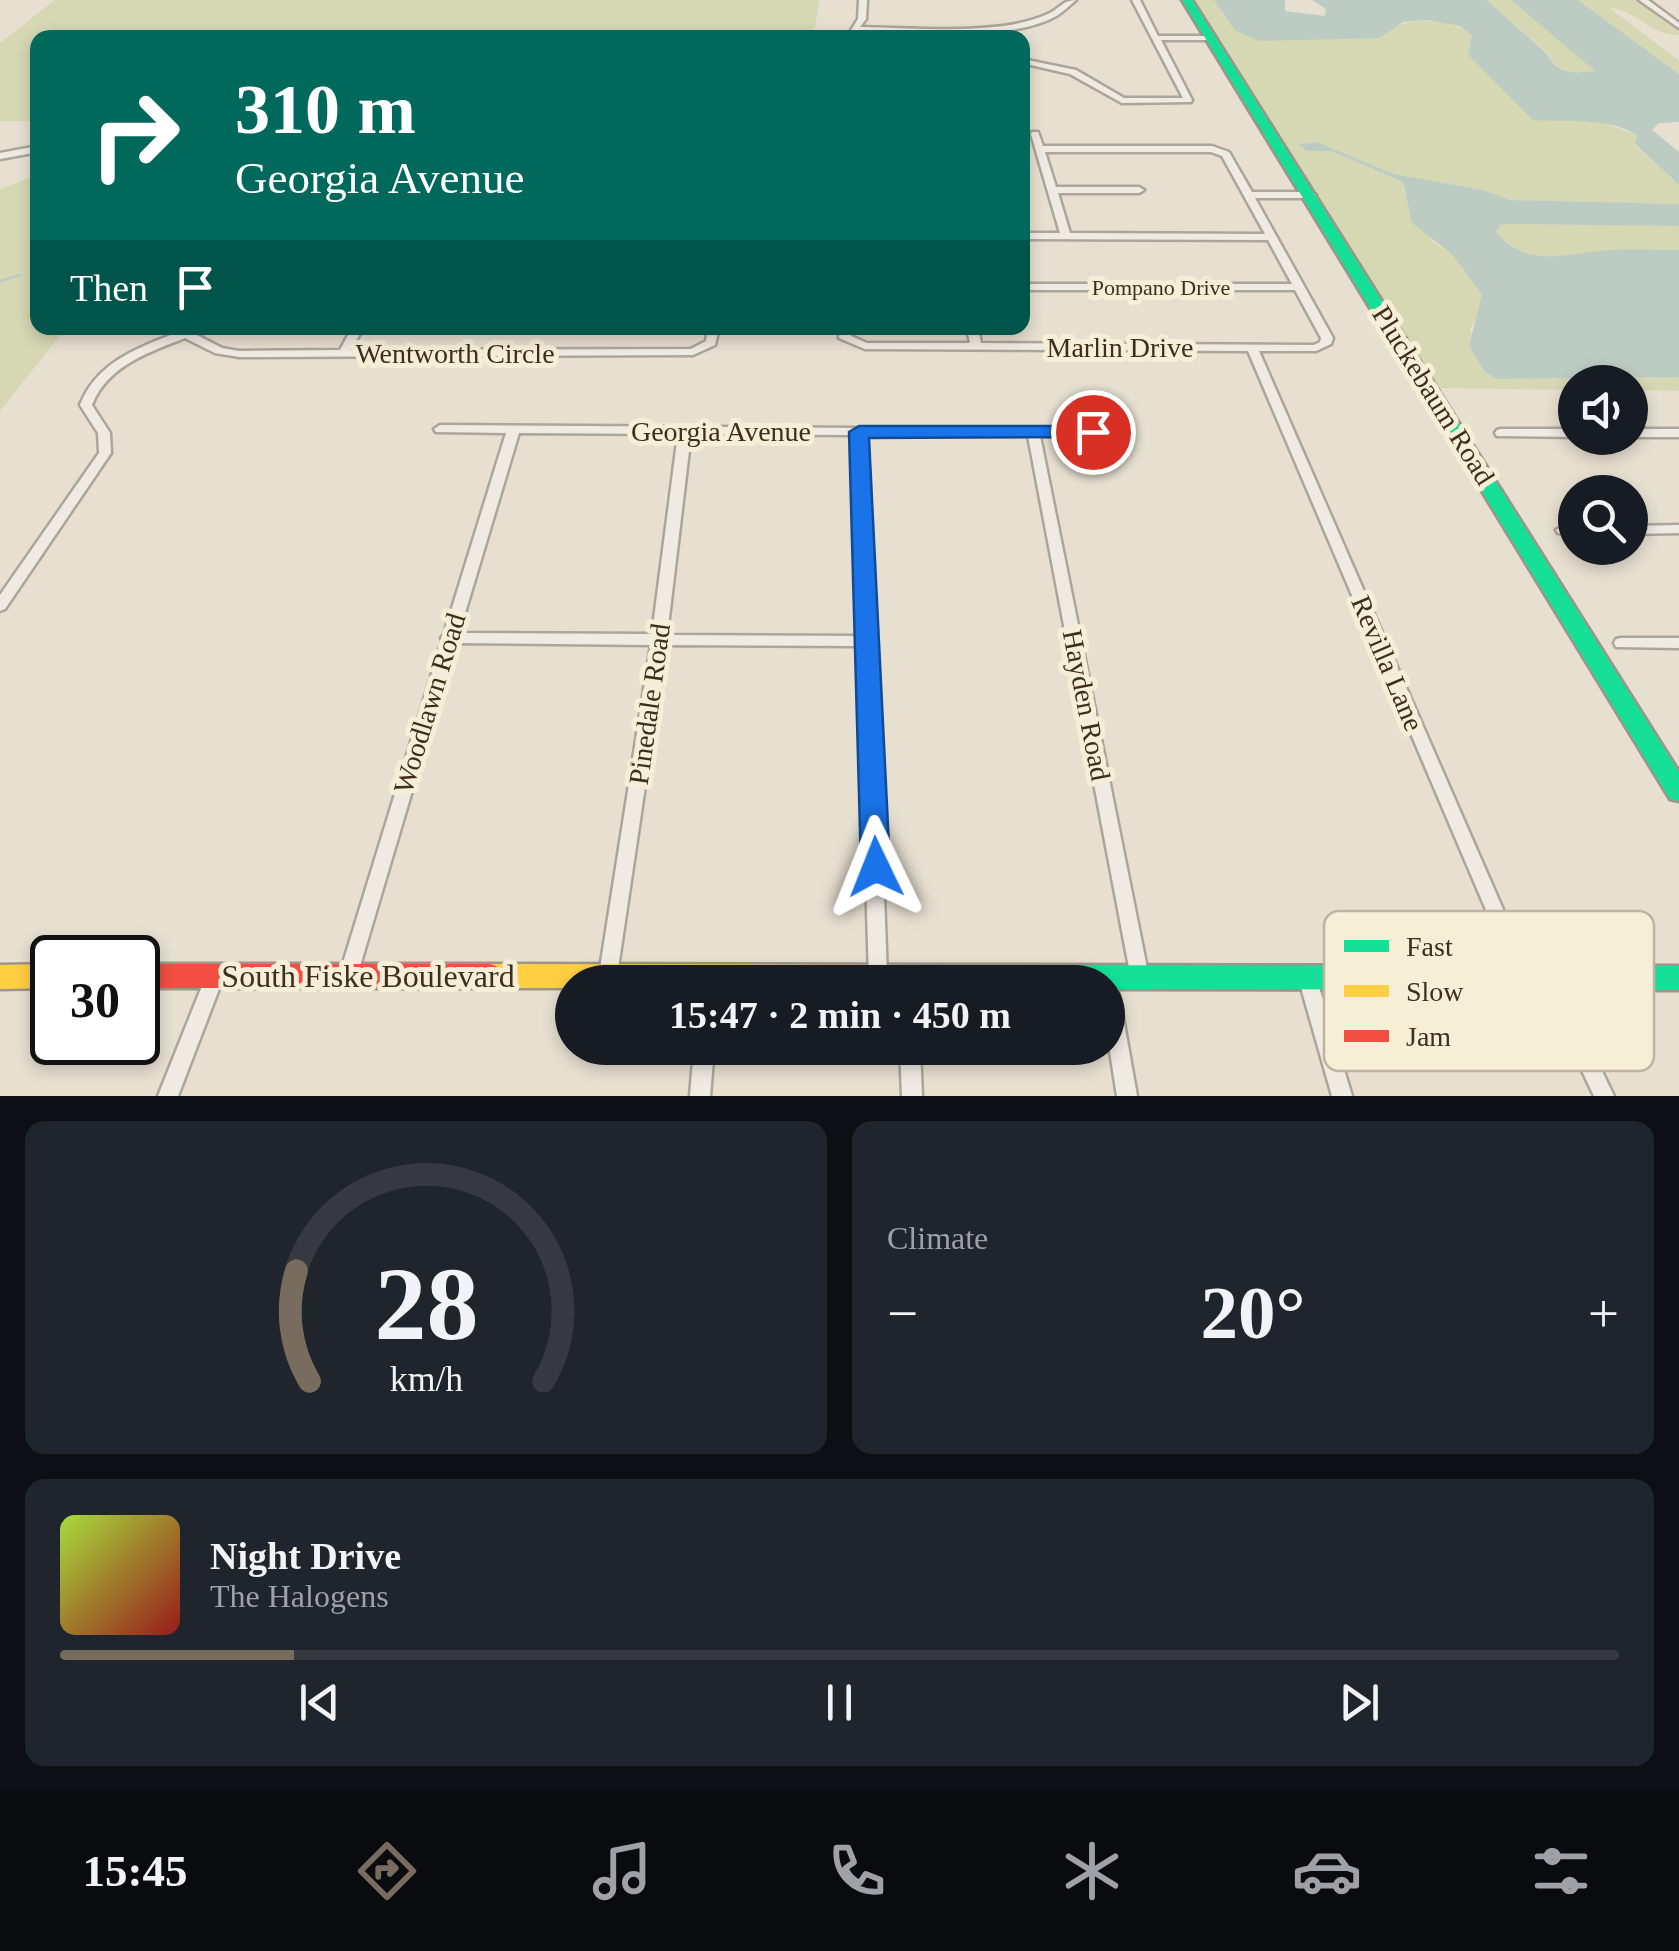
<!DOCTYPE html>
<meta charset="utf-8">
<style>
:root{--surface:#171b24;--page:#20242c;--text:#f1f3f6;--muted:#9ea1a6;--line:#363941;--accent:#786c5e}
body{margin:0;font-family:Georgia,serif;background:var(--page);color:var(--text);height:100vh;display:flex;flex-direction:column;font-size:38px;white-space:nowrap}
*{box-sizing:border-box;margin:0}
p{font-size:32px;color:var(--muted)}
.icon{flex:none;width:55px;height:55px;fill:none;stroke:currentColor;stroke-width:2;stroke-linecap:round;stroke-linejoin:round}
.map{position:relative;height:1096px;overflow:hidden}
.sheet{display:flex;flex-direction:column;gap:25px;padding:25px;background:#0d0f14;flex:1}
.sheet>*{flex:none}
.hud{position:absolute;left:30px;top:30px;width:1000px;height:305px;border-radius:20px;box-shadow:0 5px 15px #0003;background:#00695c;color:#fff;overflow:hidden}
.fabs{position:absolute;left:1558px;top:365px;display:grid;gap:20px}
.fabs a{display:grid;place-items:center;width:90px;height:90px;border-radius:50%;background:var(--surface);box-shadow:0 5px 15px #0003;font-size:50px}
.speed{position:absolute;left:30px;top:935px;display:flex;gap:20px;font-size:50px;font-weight:700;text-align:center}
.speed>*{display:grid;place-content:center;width:130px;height:130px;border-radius:50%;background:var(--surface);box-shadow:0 5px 15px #0003;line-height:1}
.speed .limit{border:5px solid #111;border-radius:15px;background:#fff;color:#111}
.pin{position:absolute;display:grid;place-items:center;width:85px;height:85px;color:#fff;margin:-42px;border:5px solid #fff;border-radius:50%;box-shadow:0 2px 10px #0007}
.me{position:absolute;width:110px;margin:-55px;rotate:358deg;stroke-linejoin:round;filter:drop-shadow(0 0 8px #0008)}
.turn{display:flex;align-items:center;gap:35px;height:210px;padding:0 40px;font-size:45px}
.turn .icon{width:130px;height:130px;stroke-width:2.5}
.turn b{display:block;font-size:70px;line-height:85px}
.then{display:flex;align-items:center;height:95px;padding:0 40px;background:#0003;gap:20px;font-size:38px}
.big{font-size:75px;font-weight:600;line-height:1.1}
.sheet .widget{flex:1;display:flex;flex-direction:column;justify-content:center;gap:15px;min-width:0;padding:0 35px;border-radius:20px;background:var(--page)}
.sheet .dial{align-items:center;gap:0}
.dial svg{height:260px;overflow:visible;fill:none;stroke:var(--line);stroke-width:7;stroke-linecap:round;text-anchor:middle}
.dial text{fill:var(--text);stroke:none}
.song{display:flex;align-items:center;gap:30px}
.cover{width:120px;height:120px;border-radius:15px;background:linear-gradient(135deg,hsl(80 70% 55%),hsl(0 70% 35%))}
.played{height:10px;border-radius:5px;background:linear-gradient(90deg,var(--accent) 15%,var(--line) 15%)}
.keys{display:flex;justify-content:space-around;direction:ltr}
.heat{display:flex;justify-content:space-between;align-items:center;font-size:55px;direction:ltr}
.sheet .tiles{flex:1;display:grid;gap:25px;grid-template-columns:1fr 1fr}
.widget:last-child{grid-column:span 2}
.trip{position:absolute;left:555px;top:965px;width:570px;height:100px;border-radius:50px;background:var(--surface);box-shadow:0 5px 15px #0003;font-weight:600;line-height:100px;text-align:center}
.menu{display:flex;height:160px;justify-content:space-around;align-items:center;background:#090b0e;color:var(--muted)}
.menu .icon{width:70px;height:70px}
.menu .active{color:var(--accent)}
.menu b{font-size:45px;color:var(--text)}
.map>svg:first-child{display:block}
.green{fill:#d6d7b3}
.water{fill:#bcccc2}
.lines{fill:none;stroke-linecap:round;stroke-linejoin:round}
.stream{stroke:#bcccc2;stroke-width:2.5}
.street-casing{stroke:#ada599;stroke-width:5}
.fast-casing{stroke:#9c958a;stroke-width:5}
.slow-casing{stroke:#9c958a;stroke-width:5}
.jam-casing{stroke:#9c958a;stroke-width:5}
.street{fill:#efebe3;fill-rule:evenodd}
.fast{fill:#16e098;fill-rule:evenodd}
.slow{fill:#ffcf43;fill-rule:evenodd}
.jam{fill:#f24e42;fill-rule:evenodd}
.route{fill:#1a73e8;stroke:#114b97;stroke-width:2.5}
.labels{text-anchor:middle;stroke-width:10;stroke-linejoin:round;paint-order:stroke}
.far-street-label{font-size:22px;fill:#3d2e20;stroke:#f7eed8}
.street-label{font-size:28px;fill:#3d2e20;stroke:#f7eed8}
.near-street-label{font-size:32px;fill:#3d2e20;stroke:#f7eed8}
.key{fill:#f7eed8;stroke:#bfb4a1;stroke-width:2.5}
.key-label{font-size:28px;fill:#3d2e20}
</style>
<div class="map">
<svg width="1679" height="1096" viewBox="0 0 1679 1096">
<rect width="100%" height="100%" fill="#e7e0d1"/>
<!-- green -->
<path class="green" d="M 55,0 L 818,0 L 819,4 L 815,27 L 802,38 L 38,38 L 37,121 L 0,121 L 0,43 Z
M 1191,0 L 1214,0 L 1235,30 L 1258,41 L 1388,30 C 1415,16 1447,18 1473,35 L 1468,55 L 1533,119 L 1599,121 L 1637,135 L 1635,145 L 1679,185 L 1679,204 L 1510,200 L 1483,190 L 1394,174 L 1317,142 L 1300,144 L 1332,151 L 1403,182 L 1404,191 L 1433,242 L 1453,254 L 1482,295 L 1481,310 L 1470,330 L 1485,372 L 1495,379 L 1679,377 L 1679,391 L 1630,390 L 1630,382 L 1575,382 L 1575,390 L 1436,388 Z
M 1487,0 L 1511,0 L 1597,71 C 1576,73 1558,75 1548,54 Z
M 1578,0 L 1639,0 L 1679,29 L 1679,35 C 1652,37 1637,10 1610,8 L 1679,61 L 1679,74 Z
M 37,175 L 38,328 L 66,328 L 0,411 L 0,189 Z
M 1512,224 L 1679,226 L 1679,250 C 1653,250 1625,248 1599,251 C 1559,255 1526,266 1496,232 L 1501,225 Z"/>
<!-- water -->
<path class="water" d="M 1214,0 L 1285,0 L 1285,11 L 1325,16 L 1326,9 L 1312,0 L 1487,0 L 1548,55 C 1557,75 1576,73 1595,71 L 1511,0 L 1578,0 L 1679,74 L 1679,122 L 1659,123 L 1652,130 L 1679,152 L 1679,185 L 1635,144 L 1637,135 C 1605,116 1569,123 1533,120 L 1468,55 L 1472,35 L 1459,26 L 1428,20 L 1403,22 L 1380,38 L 1258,41 L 1235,30 Z
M 1317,142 L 1394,174 L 1483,190 L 1510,200 L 1679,204 L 1679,226 L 1512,224 L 1501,225 L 1496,232 C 1526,267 1560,255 1599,251 C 1625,248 1653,250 1679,250 L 1679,377 L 1496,379 L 1485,372 L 1469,346 L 1482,295 L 1453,255 L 1412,223 L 1403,182 L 1332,151 L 1307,151 L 1298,144 Z"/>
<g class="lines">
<!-- stream -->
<path class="stream" d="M 0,281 L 20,275"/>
<!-- street casing -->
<g class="street-casing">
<path id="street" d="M 859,0 L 867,0 L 866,19 L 860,27 C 907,28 956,32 1003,26 C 1018,24 1034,20 1048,14 C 1059,9 1063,0 1076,0 C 1070,5 1064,11 1058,15 C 1010,43 912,33 857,31 L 853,38 L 846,38 L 858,19 Z
M 1132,0 L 1140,0 L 1158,36 L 1211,36 L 1215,38 L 1211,40 L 1161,40 L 1192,100 L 1191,102 L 1122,103 L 1070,74 L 1022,63 L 1022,59 L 1076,70 L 1124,98 L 1183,98 Z
M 1639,0 L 1648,0 L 1679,23 L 1679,28 Z
M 1032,132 L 1038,132 L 1043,146 L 1212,146 L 1229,152 L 1252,192 L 1311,192 L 1316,195 L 1311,198 L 1255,198 L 1333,338 L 1331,344 L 1316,351 L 1259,351 L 1533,978 L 1531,984 L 1524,986 L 1517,984 L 1515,978 L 1248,351 L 865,349 L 839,338 L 840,328 L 850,328 L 851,336 L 867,343 L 970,343 L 967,328 L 978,328 L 981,343 L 1314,345 L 1320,342 L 1321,338 L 1295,290 L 1022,290 L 1022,284 L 1292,284 L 1268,240 L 1022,239 L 1022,233 L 1060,233 L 1031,134 ZM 1045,152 L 1211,152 L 1222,156 L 1265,234 L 1070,233 L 1058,193 L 1139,193 L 1144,190 L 1139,187 L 1056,187 Z
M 38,146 L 38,152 L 0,159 L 0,153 Z
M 169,328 L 186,330 L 205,328 L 204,330 L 195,334 L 222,348 L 239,351 L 340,350 L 352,328 L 363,328 L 351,350 L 691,349 L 706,341 L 708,328 L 719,328 L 715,345 L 693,355 L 239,357 L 215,353 L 185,338 C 149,352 107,366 92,405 L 110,433 L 111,453 L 5,609 L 0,611 L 0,595 L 99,453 L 98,433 L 80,405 C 96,363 137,348 176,333 Z
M 440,425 L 1127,430 L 1129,433 L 1123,437 L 1040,436 L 1149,978 L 1147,984 L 1140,986 L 1133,984 L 1131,978 L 1028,436 L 865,435 L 875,641 L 887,978 L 885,982 L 871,982 L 869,978 L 859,646 L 666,645 L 617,975 L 615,981 L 601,981 L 599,975 L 651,645 L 456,643 L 357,976 L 355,982 L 348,984 L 341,982 L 339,976 L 442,641 L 441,638 L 444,634 L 506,433 L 436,432 L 434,429 ZM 519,433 L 678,434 L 652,634 L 459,633 ZM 691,434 L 853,435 L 859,636 L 667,635 Z
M 1501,429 L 1575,429 L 1575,437 L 1497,436 L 1495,433 L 1497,430 Z
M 1630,429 L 1679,429 L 1679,437 L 1630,437 Z
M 1679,525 L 1679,533 L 1630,534 L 1630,526 Z
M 1563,526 L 1575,526 L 1575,534 L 1558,533 L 1556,530 Z
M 1621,638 L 1679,638 L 1679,648 L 1616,647 L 1614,643 L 1616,639 Z
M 215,968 L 222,970 L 224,976 L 178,1096 L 158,1096 L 206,976 L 208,970 Z
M 1307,969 L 1314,971 L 1316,977 L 1352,1096 L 1332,1096 L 1298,977 L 1300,971 Z
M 1107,970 L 1114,972 L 1116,978 L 1137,1096 L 1117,1096 L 1108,1039 L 1108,982 L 1098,982 L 1100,972 Z
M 1547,970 L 1554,972 L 1614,1096 L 1594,1096 L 1538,978 L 1540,972 Z
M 694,1048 L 714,1048 L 710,1096 L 690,1096 Z
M 900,1048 L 920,1048 L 922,1096 L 902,1096 Z"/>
</g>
<!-- fast casing -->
<g class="fast-casing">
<path id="fast" d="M 1182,0 L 1192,0 L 1679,772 L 1679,801 L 1670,799 Z
M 943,965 L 1679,966 L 1679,990 L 1108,989 L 1108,982 L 932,982 L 929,977 L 933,969 Z"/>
</g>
<!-- slow casing -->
<g class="slow-casing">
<path id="slow" d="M 52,964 L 52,988 L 0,989 L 0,965 Z
M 490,964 L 943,965 L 953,969 L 957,977 L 954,982 L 572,982 L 572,988 L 490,988 L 480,984 L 476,976 L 480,968 Z"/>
</g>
<!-- jam casing -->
<g class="jam-casing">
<path id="jam" d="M 138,964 L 490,964 L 500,968 L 504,976 L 500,984 L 490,988 L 138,988 Z"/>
</g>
<!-- street -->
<use href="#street" class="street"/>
<!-- fast -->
<use href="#fast" class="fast"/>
<!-- slow -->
<use href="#slow" class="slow"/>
<!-- jam -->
<use href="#jam" class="jam"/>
</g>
<!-- route -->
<path class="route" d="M 1093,426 L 1103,432 L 1100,437 L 869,438 L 890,867 L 886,875 L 865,875 L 861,867 L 849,432 L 859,426 Z"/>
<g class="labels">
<!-- far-street labels -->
<g class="far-street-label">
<text x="1161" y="295">Pompano Drive</text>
</g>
<!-- street labels -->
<g class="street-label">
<text x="1120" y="357">Marlin Drive</text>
<text x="455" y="363">Wentworth Circle</text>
<text transform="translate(1434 395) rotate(58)" y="10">Pluckebaum Road</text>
<text x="721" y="441">Georgia Avenue</text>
<text transform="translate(1388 663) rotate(67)" y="10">Revilla Lane</text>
<text transform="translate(429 703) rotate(-73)" y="10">Woodlawn Road</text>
<text transform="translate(649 704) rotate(-82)" y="10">Pinedale Road</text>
<text transform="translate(1087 705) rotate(79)" y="10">Hayden Road</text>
</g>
<!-- near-street labels -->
<g class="near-street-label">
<text x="368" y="987">South Fiske Boulevard</text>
</g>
</g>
<!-- legend -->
<rect x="1324" y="911" width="330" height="160" rx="15" class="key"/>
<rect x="1344" y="940" width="45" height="12" fill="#16e098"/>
<rect x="1344" y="985" width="45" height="12" fill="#ffcf43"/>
<rect x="1344" y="1030" width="45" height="12" fill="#f24e42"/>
<g class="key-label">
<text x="1406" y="956">Fast</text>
<text x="1406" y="1001">Slow</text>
<text x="1406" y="1046">Jam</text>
</g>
</svg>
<div class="fabs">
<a><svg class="icon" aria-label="sound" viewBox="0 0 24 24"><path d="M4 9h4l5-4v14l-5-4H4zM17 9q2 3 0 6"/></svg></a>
<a><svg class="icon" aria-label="search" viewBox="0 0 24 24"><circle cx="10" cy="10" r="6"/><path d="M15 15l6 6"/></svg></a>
</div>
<div class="speed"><div class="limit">30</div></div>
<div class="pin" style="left:1093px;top:432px;background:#d93025"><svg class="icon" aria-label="arrive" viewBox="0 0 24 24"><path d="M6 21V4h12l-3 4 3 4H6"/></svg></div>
<svg class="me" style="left:876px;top:867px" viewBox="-20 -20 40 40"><path d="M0-17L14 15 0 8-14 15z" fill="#1a73e8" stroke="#fff" stroke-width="4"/></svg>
<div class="trip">15:47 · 2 min · 450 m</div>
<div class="hud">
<div class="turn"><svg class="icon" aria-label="right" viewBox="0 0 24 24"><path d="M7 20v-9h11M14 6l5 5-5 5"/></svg><div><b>310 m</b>Georgia Avenue</div></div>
<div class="then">Then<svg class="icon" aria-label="arrive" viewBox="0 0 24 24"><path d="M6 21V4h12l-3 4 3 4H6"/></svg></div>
</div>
</div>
<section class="sheet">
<div class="tiles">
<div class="widget dial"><svg viewBox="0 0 100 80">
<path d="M14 69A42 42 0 1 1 86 69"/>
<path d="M14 69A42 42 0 0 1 10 35" stroke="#786c5e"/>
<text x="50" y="56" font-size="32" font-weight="700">28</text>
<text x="50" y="72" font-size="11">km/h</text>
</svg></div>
<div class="widget"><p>Climate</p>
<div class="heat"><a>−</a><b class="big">20°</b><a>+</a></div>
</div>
<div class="widget">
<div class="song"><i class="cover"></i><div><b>Night Drive</b><p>The Halogens</p></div></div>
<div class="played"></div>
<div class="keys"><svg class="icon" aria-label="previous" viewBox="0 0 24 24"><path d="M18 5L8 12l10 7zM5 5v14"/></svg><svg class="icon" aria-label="pause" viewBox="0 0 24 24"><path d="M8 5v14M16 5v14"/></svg><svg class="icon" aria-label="next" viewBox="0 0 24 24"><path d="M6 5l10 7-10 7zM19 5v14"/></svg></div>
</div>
</div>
</section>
<nav class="menu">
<b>15:45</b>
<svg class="icon active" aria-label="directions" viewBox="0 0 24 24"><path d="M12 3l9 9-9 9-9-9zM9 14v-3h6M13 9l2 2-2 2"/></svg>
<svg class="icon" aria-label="music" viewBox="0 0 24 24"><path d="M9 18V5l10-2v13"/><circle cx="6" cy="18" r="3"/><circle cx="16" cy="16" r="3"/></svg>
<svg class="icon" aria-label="phone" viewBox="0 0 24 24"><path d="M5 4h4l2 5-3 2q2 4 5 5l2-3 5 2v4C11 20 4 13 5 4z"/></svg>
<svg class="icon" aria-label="climate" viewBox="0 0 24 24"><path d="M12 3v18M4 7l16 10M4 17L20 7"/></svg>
<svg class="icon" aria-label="car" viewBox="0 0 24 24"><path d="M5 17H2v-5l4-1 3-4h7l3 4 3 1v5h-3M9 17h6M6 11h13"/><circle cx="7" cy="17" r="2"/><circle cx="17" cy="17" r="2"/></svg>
<svg class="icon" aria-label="filters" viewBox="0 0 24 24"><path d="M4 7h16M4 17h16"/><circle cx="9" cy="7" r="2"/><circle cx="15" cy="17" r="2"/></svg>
</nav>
